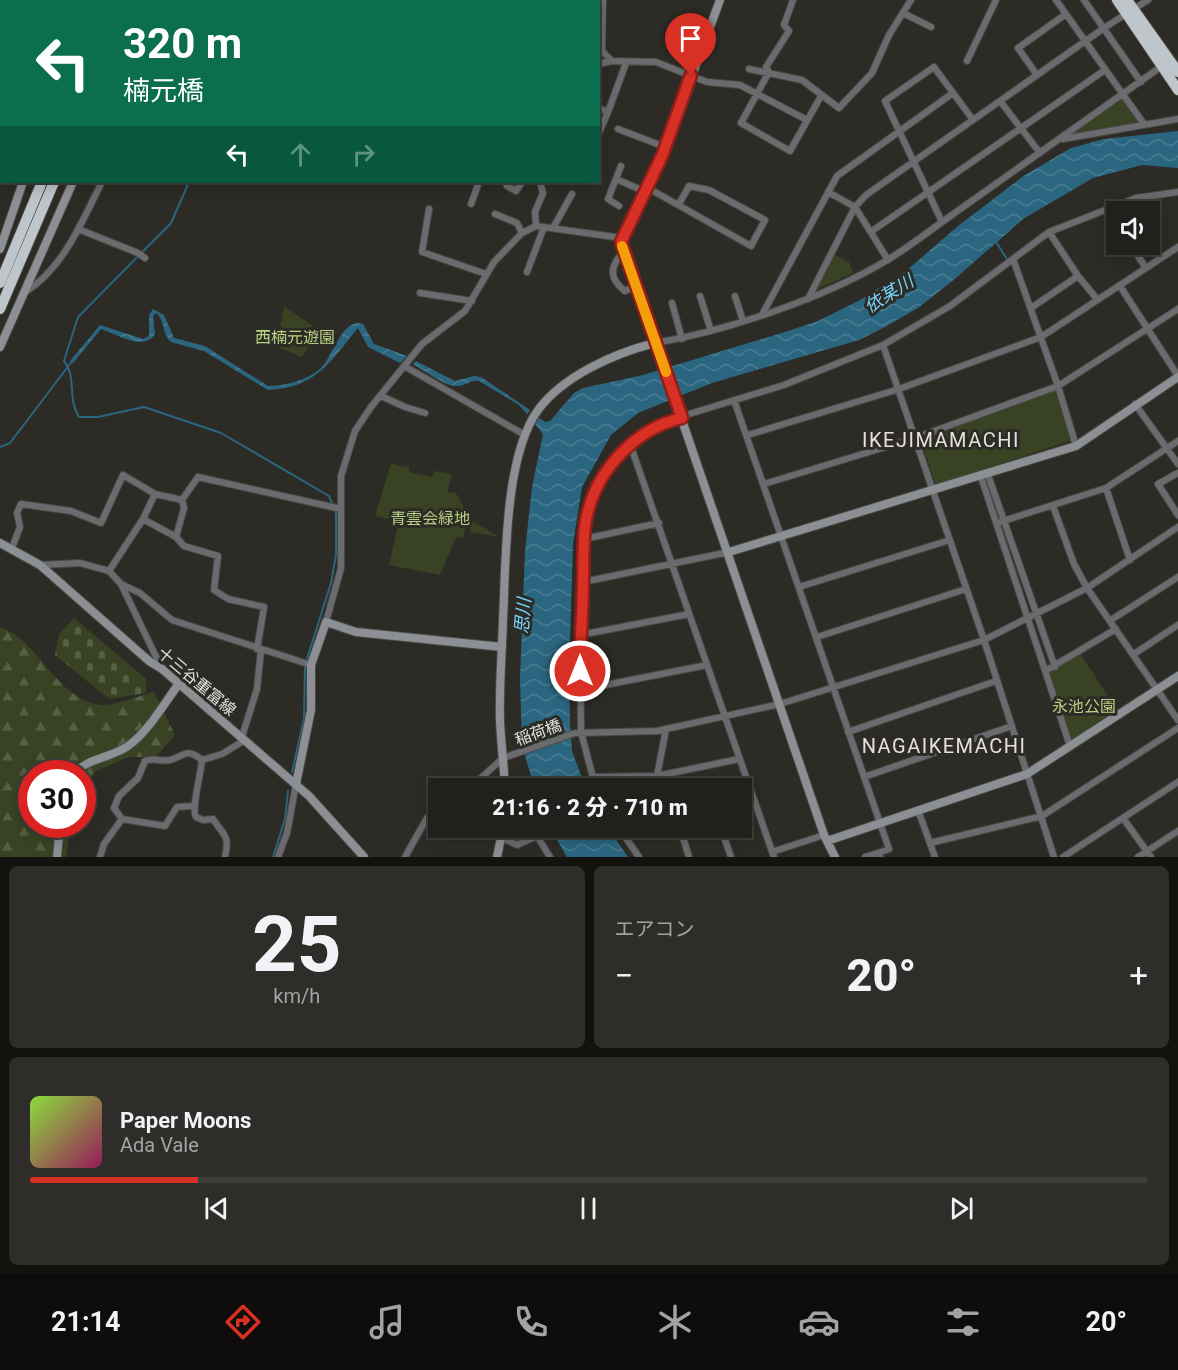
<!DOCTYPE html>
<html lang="ja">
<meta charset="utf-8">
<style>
:root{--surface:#22201c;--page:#2e2d29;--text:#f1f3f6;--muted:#a2a3a3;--line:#3f3e3b;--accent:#d93025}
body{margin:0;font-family:Roboto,"Noto Sans JP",sans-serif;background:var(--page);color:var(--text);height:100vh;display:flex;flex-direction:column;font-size:22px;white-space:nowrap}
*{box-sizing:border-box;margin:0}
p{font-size:20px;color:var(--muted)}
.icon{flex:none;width:33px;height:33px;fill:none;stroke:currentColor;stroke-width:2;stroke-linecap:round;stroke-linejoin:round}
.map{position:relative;height:857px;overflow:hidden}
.drawer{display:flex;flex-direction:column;gap:9px;padding:9px;background:#13120f;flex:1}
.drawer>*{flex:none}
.hud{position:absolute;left:0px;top:0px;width:600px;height:183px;box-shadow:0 3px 15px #0003,0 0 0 2px var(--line);background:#0b6e4f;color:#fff;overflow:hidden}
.fabs{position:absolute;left:1106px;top:201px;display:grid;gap:12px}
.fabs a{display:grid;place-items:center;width:54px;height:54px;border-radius:0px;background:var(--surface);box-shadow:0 3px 15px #0003,0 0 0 2px var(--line);font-size:30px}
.speed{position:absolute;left:18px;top:760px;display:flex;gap:12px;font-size:30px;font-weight:700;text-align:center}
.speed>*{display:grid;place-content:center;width:78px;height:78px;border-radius:50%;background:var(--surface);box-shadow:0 3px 15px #0003,0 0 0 2px var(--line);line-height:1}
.speed .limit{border:9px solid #d22;background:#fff;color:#111}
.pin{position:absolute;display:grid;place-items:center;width:51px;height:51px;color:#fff;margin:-62px -26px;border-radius:50% 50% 50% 0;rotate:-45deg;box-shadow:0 0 6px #0007}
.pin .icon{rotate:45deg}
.me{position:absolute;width:66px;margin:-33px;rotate:0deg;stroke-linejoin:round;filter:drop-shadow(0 0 4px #0008)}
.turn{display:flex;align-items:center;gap:21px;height:126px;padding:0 24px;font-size:27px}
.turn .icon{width:78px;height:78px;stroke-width:2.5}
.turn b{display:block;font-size:42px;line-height:51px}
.lanes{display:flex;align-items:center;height:57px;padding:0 24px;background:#0003;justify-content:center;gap:30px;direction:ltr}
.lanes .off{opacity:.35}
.big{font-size:45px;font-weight:800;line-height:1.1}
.drawer .widget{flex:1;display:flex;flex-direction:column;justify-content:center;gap:9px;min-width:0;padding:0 21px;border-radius:9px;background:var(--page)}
.drawer .dial{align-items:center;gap:0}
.dial b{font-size:78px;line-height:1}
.song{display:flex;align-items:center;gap:18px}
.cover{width:72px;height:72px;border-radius:9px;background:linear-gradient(135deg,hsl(90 70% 55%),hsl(330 70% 35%))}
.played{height:6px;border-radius:3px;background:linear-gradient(90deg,var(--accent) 15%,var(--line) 15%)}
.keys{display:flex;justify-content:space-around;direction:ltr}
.heat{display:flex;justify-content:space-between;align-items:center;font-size:33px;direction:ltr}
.drawer .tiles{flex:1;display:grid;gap:9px;grid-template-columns:1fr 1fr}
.widget:last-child{grid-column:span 2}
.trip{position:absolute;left:428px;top:778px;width:324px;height:60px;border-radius:0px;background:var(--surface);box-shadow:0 3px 15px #0003,0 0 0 2px var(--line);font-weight:800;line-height:60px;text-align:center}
.tab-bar{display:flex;height:96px;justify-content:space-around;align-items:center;background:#0e0d0b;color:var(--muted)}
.tab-bar .icon{width:42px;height:42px}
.tab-bar .on{color:var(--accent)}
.tab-bar b{font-size:27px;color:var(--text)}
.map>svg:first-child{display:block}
.green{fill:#394324}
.forest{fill:url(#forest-firs)}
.cemetery{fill:url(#cemetery-stones)}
.water{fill:url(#water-waves)}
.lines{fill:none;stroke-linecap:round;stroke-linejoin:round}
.stream{stroke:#2b6680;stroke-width:2}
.street-casing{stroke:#4a4842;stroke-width:8}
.secondary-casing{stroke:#4a4842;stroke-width:10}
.highway-casing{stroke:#4a4842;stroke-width:12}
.street{stroke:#696b6e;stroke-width:6}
.secondary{stroke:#8c9094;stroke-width:8}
.highway{stroke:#bec5cb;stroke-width:10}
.route-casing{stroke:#8d1f18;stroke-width:15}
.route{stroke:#d93025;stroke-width:10}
.slow{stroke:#f59e0b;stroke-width:10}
.labels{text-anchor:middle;stroke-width:6;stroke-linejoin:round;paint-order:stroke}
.park-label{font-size:16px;fill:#b8d083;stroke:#2d2b25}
.street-label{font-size:16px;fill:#e3e1dd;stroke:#2d2b25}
.water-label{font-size:18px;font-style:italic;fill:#77d1fa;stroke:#2d2b25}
.quarter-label{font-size:20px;letter-spacing:1.5px;fill:#e4e1d9;stroke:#2d2b25}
</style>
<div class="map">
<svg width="1178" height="857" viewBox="0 0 1178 857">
<defs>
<pattern id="forest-firs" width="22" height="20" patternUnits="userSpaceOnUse" patternTransform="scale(1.5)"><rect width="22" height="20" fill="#394324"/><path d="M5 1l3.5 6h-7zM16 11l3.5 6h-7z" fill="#565e43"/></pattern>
<pattern id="cemetery-stones" width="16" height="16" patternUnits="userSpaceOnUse" patternTransform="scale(1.5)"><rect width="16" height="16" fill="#394324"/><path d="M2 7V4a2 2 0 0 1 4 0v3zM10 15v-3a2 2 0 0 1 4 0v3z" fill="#565e43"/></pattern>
<pattern id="water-waves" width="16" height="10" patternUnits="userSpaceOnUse" patternTransform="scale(1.5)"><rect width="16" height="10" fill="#2b6680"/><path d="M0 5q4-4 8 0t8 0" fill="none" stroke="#4a7c92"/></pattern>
</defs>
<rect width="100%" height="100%" fill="#2d2b25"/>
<!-- green -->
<path class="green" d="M 1120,99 L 1123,100 L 1138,122 L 1074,134 L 1073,131 Z
M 834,254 L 849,262 L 853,273 L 815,290 Z
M 284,306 L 319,330 L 302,357 L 277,347 Z
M 1056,390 L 1072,440 L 936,485 L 920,438 Z
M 391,463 L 404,467 L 409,466 L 409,472 L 432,477 L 434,471 L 452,474 L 447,492 L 456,493 L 471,520 L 499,537 L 470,532 L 471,523 L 467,522 L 463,538 L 456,537 L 440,575 L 389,565 L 399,521 L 375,516 Z
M 1080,653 L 1119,713 L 1070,746 L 1045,671 Z"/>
<!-- forest -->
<path class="forest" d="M 0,627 C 41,642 54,697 100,705 C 111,707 141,695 154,692 L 175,735 L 156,757 L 128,757 L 94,772 L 83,794 L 82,774 L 32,774 L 32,825 L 71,825 L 66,857 L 0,857 Z"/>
<!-- cemetery -->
<path class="cemetery" d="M 74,618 L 146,679 L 146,693 L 109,699 L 55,655 L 59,634 Z"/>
<!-- water -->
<path class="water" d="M 1178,131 L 1178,168 L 1142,165 L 1093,178 L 1023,219 L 956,278 L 918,308 L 885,327 L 859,340 L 712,383 L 638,413 L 611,435 L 582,487 L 573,544 L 569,671 L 570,723 L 572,751 L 586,789 L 535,789 L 522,746 L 520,678 L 525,551 L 532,487 L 543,434 L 535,424 L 539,418 L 545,422 L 550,421 L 574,393 L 583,388 L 643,375 L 785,332 L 818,321 L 860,300 L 906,271 L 958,226 L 1025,175 L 1071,148 L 1104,139 Z
M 153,309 L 164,315 L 174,338 L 205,346 L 268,386 C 285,386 308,380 321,368 C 332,358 343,316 363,324 L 374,344 L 407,356 L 400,363 L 368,347 L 358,328 C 330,362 316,388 268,390 L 204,351 L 171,342 C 162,334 165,320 156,313 L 153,316 L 155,334 C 144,352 117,334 101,329 L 73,363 L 70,361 L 100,325 L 143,339 L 149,336 L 149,315 Z
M 416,361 L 455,381 L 474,376 L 481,377 L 530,410 L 527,414 L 519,405 L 479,381 C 470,379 465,387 456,386 C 443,385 425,371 413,364 Z
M 550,828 L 608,828 L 628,857 L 567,857 Z"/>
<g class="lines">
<!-- stream -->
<path class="stream" d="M 267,2 L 268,0
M 189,182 L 171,223 L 78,317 L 64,361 C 77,377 67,399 79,417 L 98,417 L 144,407 L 221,433 L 329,496 L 336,513 L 336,555 L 331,583 L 305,665 L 304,719 L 292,772
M 996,242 L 1007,259
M 0,447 L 10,443 L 73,360
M 273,857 L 285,819 L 288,791"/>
<!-- street casing -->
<g class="street-casing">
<path id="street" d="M 361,0 L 364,2
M 455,0 L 459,2
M 573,0 L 576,2
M 603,0 L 602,51 L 612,61 L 656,62 L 707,82 L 740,85 L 807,120
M 793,0 L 784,25 L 789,31 L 766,67 L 769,72 L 741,123 L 790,151 L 821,96
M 1056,0 L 1144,124
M 1084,0 L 1141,82
M 274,2 L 275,0
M 341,2 L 341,0
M 426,2 L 427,0
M 903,13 L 931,27
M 967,61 L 996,0
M 598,64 L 612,61
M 749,69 L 802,80 L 839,108 L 872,73 L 889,35 L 911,0
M 1037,75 L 1018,48 L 1066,14
M 1000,101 L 1040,153
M 598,108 L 608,112 L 598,135
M 608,112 L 626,63
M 973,120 L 934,67 L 885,101 L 942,222 L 1162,66
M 618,129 L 665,147
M 1063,139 L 1178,119
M 616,179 L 646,192
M 507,186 L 516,191 L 522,182
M 648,188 L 751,246 L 765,220 L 709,190 L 689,186 L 679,204
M 828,192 L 855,207 L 888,260
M 471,204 L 479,182
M 619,206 L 608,199 L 621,166
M 429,209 L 422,252 L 486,274
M 1108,209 L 1116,222
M 495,214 L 517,223 L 522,233
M 536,226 L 535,212 L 543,193 L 540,182
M 553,228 L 572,194
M 78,229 L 138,253 L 145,258
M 872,231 L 1105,70
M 1049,232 L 1078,276 L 1097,299
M 1130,244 L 1146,268
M 624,251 C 610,266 608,278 625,291 L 637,286
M 1013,259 L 1058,386 L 1076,446
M 527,272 L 544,227
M 1120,286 L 1178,376
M 24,293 C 64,268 81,223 102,182
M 420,293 L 472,301
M 700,296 L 711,331
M 735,296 L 743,321
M 808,299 L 855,207 L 866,195 L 1104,28 L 1148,0
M 672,303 L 682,339
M 1031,308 L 1078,276
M 763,313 L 837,176 L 953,93
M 655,343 C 727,331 827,297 889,259 C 907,248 924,235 942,222
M 883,345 L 984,640 L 1054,857
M 404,366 L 525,435
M 381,396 L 405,407 L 425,413
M 734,400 L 889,849 L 878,853
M 1135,404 L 1178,464
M 748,435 L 899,389 L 1041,337 L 1178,247
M 630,444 L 774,857
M 987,472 L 1055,667
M 1178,473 L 1158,484 L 1178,515
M 980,474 L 1070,746
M 764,484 L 915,438 L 1058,386 L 1178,309
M 1106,488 L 1130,560
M 1053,506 L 1074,564 L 1087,588 L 1178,720
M 143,519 L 155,494 L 182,500
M 1000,522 L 1106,488 L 1178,441
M 176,537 L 184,546 L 218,556 L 214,590 L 228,599 L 264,607 L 257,649
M 584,539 L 659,523
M 12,548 L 20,527 L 17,513 L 21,504 L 71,511 L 101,523 L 123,475 L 155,494
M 40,565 L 80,563 L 109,571 L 121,584 L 162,669
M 109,571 L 143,519 L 176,537 L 184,508 L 182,500 L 198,477 L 341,509
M 583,582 L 729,552
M 121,584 L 140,593 L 172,620 L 311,665
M 799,587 L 950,540
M 1111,620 L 1178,577
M 326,622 L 341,568 L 341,476 L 355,431 L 371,407 L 422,344 L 465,311 L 494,262 L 522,233 L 536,226 L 622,238
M 580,635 L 689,614
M 817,637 L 966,589
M 1134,654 L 1178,625
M 1045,671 L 1116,629
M 580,690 L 707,665
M 848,732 L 996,681
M 657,776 L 666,729
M 592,777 L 657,776 L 739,759
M 864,777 L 1012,726
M 469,789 L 503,758 L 575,733 L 657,731 L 780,704 L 984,640 L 1087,588 L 1178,527
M 596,789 L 581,732 L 580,635 L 584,539 L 587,514 L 595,494 L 604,476 L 630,444 L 663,422 L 784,385 L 883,345 L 950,306 L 1049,232 L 1136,198 L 1178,192
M 193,806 L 177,807 L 165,826 L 122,819 L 114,808 L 119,796 L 138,778 L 145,761 C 154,757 161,762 170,760 C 185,756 186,747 202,760
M 741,806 L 754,802
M 918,810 L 935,857
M 1123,818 L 1151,857
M 619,828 L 639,857
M 680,828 L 689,857
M 721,828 L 731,857
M 502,838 L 517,845 L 537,836 L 550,857
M 626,838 L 661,828
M 930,843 L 1042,816 L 1178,728
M 772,852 L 824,835
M 100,857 L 104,844 L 122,819
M 225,857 C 230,835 224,836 213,819 L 203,820 L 196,817 C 191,810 201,773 202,760 L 222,754 L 240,743 L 257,689 L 261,650
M 278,857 L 287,833 L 296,784
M 405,857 L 427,818 L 438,806
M 865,857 L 878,853 L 880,857
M 1063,857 L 1178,782
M 1138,857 L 1178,831"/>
</g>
<!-- secondary casing -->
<g class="secondary-casing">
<path id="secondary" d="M 720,0 L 662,157 L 621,242 L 824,835 L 835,857
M 146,2 L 148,0
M 0,102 L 2,105
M 0,249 L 23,182
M 0,347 L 73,182
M 0,543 L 40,565 L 149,661 L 162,669 L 309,796 L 364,857
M 729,552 L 1076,446 L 1178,377
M 74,774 C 87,758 111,758 128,746 C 148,732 163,705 178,685
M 296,784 L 311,710 L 311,665 L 326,622 L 356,632 L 502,647
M 505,789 C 504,766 501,743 500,721 C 499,687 502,653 503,620 C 506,563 504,457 538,410 C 563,376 615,353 655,343
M 827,841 L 1027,774 L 1178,676
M 57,857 L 60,825
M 497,857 L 503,828"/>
</g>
<!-- highway casing -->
<g class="highway-casing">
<path id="highway" d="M 1117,0 L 1178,90
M 1127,0 L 1178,72
M 0,2 L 2,3
M 98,2 L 98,0
M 110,2 L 110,0
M 124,2 L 125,0
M 0,283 L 42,182
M 0,309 L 54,182"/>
</g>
<!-- street -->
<use href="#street" class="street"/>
<!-- secondary -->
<use href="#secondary" class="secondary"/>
<!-- highway -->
<use href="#highway" class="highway"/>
</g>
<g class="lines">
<!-- route casing -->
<g class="route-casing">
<path id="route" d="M 580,671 C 580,640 583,610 583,579 C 584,558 582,535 587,515 C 598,468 637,428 682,418 L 621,242 L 662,156 L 691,75"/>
</g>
<!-- route -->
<use href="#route" class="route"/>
<!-- slow -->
<path class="slow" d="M 622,246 L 666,372"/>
</g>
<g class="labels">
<!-- park labels -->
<g class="park-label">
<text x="295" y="343">西楠元遊園</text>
<text x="430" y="524">青雲会緑地</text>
<text x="1084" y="712">永池公園</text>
</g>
<!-- street labels -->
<g class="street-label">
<text transform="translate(197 681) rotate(40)" y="6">十三谷重富線</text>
<text transform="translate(538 732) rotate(-20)" y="6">稲荷橋</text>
</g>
<!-- water labels -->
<g class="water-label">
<text transform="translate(889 294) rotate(-32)" y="6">依某川</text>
<text transform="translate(523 616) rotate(-85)" y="6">思川</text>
</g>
<!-- quarter labels -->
<g class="quarter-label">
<text x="941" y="447">IKEJIMAMACHI</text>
<text x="944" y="753">NAGAIKEMACHI</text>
</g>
</g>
</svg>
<div class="fabs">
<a><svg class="icon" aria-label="sound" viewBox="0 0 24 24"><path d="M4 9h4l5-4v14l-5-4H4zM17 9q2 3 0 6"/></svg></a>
</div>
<div class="speed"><div class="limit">30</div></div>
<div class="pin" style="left:691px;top:75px;background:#d93025"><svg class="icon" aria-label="arrive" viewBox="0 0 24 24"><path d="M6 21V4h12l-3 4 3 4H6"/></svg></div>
<svg class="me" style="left:580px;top:671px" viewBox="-20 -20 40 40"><circle r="17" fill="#d93025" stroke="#fff" stroke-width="3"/><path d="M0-11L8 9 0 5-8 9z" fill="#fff"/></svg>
<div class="trip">21:16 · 2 分 · 710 m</div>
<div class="hud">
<div class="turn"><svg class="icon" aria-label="left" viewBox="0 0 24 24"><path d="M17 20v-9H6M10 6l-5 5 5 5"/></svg><div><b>320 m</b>楠元橋</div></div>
<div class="lanes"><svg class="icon" aria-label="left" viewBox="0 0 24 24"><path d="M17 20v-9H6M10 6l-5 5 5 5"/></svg><svg class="icon off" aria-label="ahead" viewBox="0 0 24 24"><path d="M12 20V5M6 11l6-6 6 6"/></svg><svg class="icon off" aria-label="right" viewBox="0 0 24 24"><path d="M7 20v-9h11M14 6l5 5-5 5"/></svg></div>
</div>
</div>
<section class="drawer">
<div class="tiles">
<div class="widget dial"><b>25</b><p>km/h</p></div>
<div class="widget"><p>エアコン</p>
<div class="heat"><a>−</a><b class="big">20°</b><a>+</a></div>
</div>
<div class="widget">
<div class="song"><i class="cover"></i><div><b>Paper Moons</b><p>Ada Vale</p></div></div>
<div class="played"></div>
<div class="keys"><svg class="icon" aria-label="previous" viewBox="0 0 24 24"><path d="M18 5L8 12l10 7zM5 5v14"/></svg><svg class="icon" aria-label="pause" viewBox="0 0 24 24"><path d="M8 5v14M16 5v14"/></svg><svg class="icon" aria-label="next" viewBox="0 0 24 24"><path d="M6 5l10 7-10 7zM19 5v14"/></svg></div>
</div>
</div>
</section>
<nav class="tab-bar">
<b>21:14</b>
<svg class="icon on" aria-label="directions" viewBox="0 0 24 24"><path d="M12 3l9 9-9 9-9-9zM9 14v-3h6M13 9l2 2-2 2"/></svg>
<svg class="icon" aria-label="music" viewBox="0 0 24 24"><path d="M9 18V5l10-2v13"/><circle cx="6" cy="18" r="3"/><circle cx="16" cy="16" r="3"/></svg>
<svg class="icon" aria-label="phone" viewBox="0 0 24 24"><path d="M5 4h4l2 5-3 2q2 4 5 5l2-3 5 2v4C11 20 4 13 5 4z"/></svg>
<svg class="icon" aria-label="climate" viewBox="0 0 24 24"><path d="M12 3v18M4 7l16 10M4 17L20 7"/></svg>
<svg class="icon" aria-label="car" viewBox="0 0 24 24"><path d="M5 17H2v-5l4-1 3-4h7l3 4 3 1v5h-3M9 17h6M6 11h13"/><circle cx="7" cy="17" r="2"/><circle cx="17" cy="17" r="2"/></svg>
<svg class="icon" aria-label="filters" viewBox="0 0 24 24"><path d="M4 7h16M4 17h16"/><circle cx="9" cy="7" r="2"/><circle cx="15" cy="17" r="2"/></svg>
<b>20°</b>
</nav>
